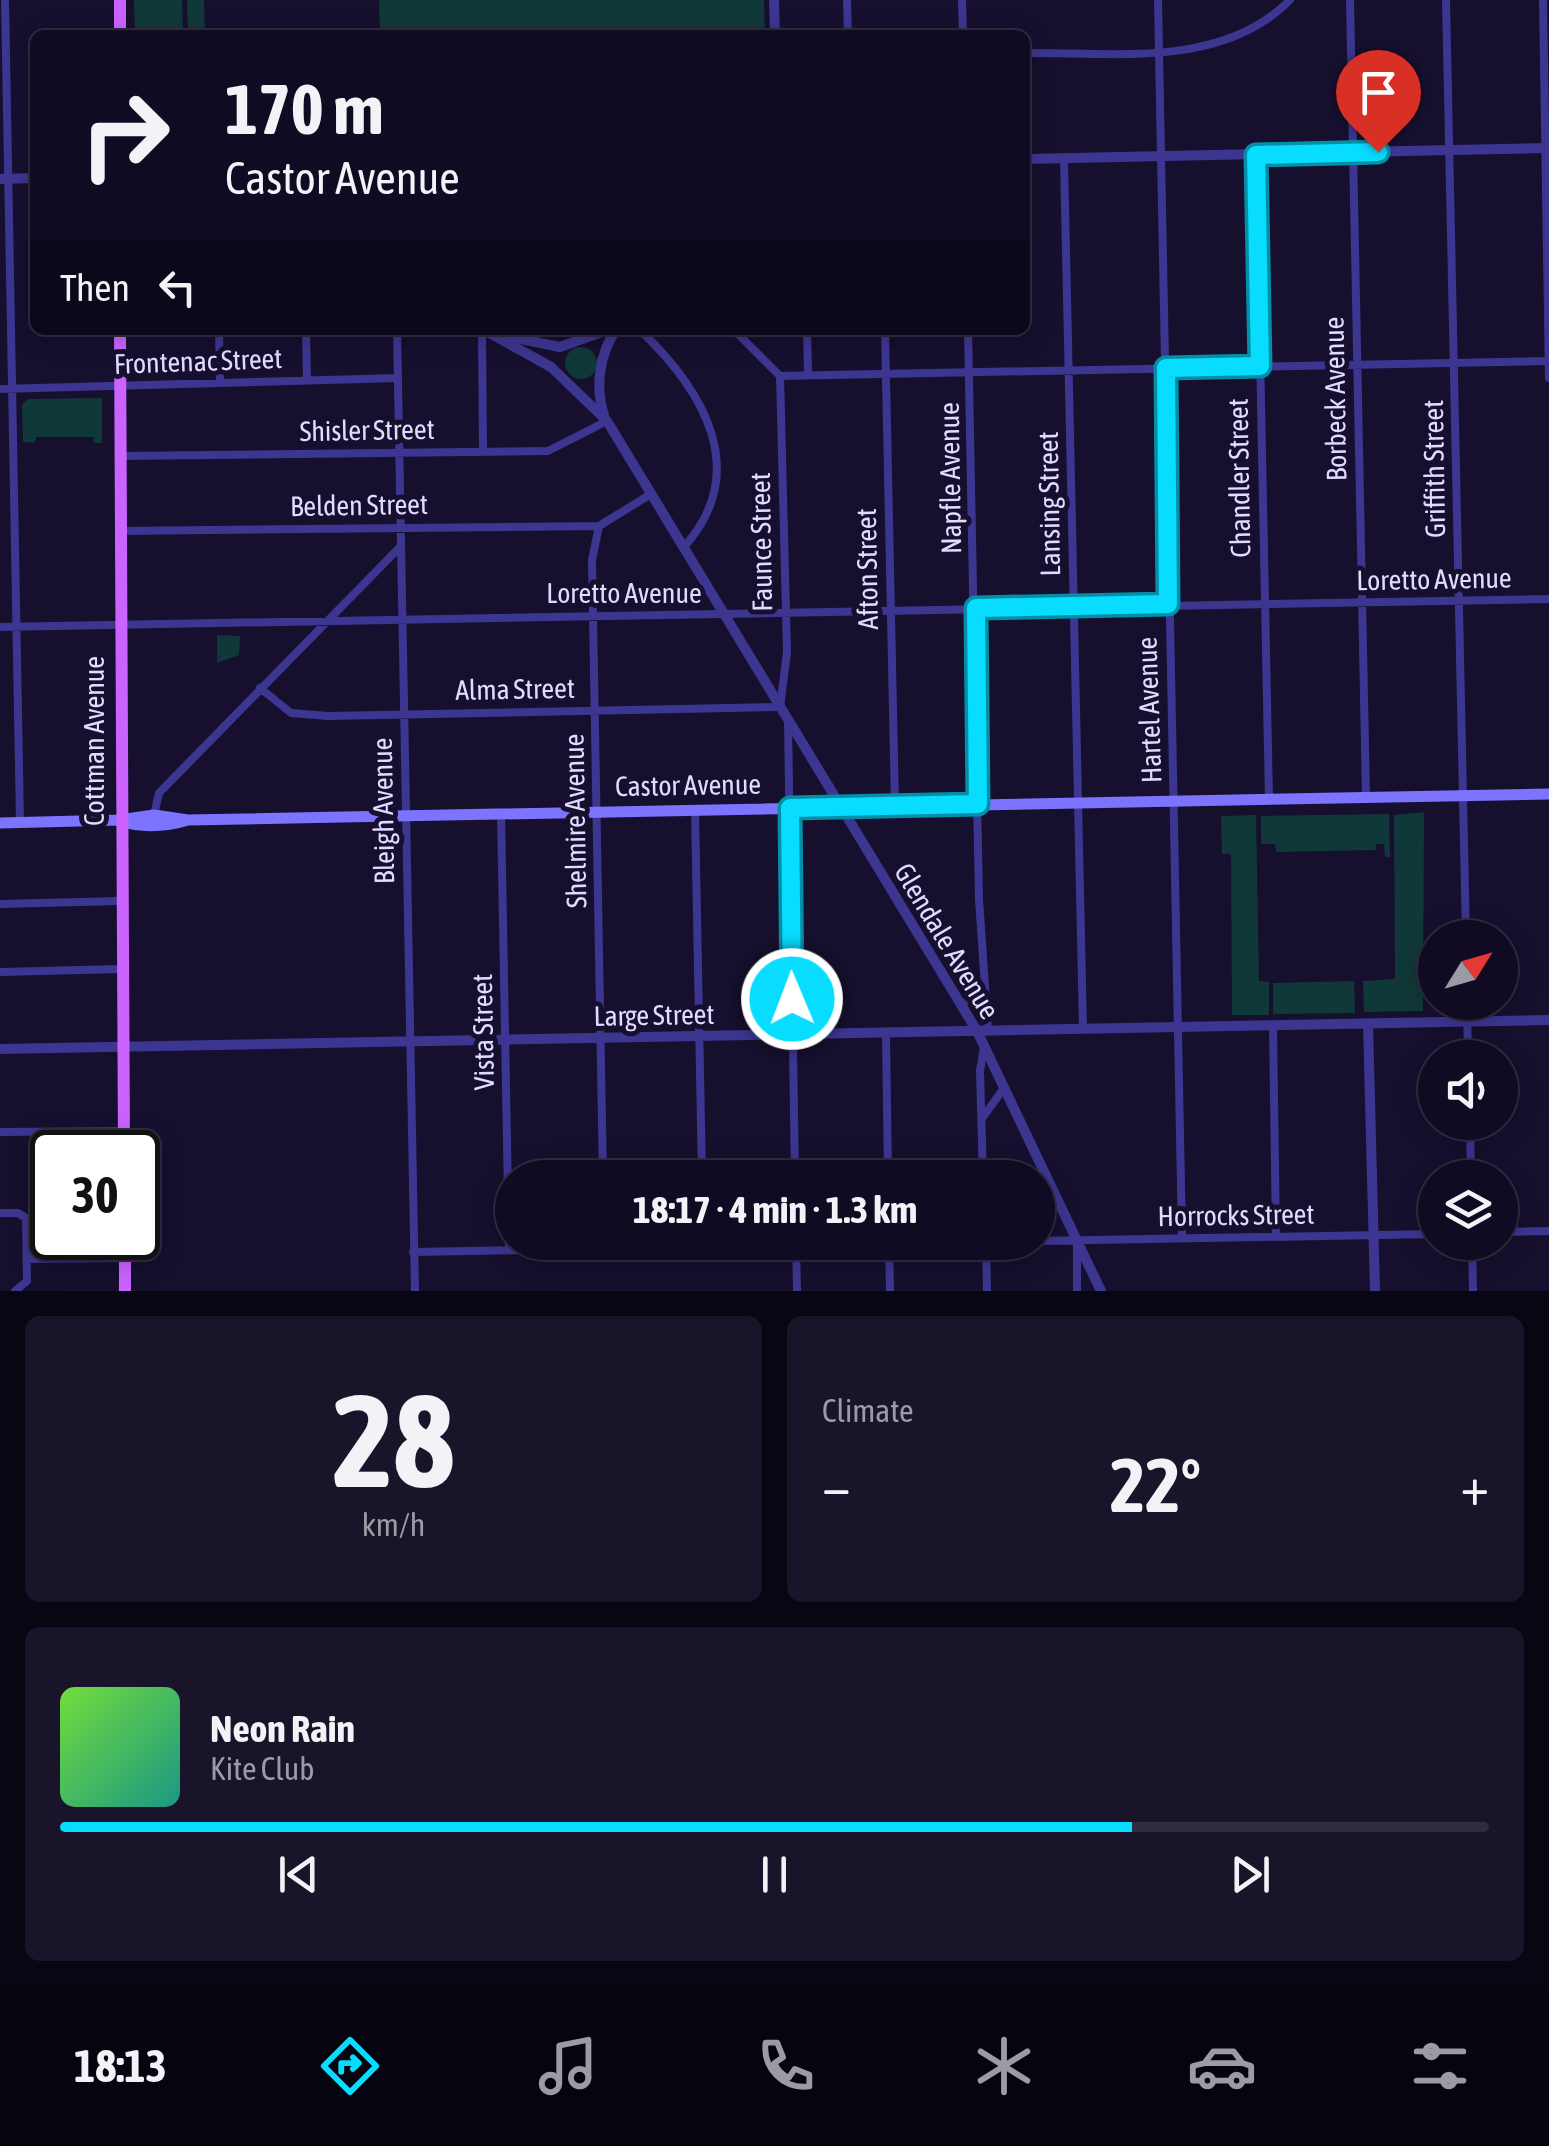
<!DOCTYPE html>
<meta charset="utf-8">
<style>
:root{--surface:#100b22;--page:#19142a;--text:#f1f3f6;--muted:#9c9ba5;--line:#302b40;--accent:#08dcff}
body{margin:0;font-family:"Asap Condensed",sans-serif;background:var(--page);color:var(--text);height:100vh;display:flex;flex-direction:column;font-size:38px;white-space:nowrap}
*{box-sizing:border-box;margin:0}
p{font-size:32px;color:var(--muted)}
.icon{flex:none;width:55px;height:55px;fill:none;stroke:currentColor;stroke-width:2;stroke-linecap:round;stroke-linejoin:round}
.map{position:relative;height:1291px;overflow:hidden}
.panel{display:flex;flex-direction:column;gap:25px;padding:25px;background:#090613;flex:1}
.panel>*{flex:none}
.guide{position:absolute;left:30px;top:30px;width:1000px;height:305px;border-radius:15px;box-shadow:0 5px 25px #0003,0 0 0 2px var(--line);background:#100b22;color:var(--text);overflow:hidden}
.needle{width:65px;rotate:53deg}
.controls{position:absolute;left:1418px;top:920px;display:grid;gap:20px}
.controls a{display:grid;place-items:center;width:100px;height:100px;border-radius:50%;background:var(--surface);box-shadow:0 5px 25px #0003,0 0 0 2px var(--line);font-size:50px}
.speed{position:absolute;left:30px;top:1130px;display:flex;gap:20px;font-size:50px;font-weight:700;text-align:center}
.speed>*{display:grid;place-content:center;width:130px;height:130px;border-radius:50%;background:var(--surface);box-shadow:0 5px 25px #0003,0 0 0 2px var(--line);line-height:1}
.speed .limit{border:5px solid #111;border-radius:15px;background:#fff;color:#111}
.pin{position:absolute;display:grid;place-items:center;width:85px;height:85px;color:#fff;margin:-102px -42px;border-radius:50% 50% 50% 0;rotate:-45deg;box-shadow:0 0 10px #0007}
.pin .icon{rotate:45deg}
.me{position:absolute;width:110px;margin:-55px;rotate:359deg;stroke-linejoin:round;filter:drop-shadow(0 0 8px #0008)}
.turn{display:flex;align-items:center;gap:35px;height:210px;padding:0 30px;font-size:45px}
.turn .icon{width:130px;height:130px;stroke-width:2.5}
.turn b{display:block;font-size:70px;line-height:85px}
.then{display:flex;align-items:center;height:95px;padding:0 30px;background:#0003;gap:20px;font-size:38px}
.big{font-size:75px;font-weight:700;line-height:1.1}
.panel .card{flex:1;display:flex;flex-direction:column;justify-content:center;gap:15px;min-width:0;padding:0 35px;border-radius:15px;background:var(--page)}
.panel .dial{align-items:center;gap:0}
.dial b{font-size:130px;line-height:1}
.song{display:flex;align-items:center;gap:30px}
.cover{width:120px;height:120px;border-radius:15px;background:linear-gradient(135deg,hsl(100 70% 55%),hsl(170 70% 35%))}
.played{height:10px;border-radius:5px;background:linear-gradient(90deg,var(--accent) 75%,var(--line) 75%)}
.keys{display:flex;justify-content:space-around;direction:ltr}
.heat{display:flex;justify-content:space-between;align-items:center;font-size:55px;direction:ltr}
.panel .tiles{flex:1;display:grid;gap:25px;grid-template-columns:1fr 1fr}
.card:last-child{grid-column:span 2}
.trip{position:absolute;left:495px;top:1160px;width:560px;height:100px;border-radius:50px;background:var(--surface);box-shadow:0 5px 25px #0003,0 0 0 2px var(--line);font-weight:700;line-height:100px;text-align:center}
.tabs{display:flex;height:160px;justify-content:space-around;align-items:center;background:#06040e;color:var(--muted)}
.tabs .icon{width:70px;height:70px}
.tabs .on{color:var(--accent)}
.tabs b{font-size:45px;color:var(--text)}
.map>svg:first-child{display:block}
.green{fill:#113838}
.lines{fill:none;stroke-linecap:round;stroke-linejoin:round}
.minor{stroke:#3d3691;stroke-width:8}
.tertiary{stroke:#3d3691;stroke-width:10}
.secondary{stroke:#7c73ff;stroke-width:11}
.primary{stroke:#cb63ff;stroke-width:12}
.route-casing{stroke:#058fa6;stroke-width:25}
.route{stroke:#08dcff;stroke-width:18}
.labels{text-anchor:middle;stroke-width:10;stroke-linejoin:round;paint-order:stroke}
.street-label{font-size:28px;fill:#e1dcff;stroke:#160f2e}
</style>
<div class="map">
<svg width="1549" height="1291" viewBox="0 0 1549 1291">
<rect width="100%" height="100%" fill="#160f2e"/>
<!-- green -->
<path class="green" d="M 134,0 L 182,0 L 183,30 L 176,30 L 174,35 L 135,35 Z
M 187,0 L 204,0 L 205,35 L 188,33 Z
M 379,0 L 764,0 L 765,35 L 380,35 Z
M565 363a16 16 0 1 1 32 0a16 16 0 1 1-32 0Z
M 102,398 L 102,443 L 94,443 L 94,437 L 36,437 L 35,443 L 23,442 L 22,405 L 28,399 Z
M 217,635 L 240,636 L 239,655 L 217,663 Z
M 1424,812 L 1423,1011 L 1364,1012 L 1363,981 L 1395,979 L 1394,815 Z
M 1389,814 L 1390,857 L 1385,857 L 1384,844 L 1376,844 L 1376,850 L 1276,852 L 1275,844 L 1261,844 L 1261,816 Z
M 1256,815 L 1259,981 L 1269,982 L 1269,1015 L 1232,1015 L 1231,854 L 1222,854 L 1221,816 Z
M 1354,981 L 1355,1013 L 1273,1014 L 1273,983 Z"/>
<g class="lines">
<!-- minor -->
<path class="minor" d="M 5,0 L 20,822
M 847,0 L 848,35
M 962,0 L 963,35
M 1158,0 L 1182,1238
M 1350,0 L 1366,797
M 1446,0 L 1466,938
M 1543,0 L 1549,378
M 1025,53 C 1114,52 1222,69 1290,0
M 1256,155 L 1269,799
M 1064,159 L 1083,1029
M 219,330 L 220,381
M 306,330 L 307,380
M 397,330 L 415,1291
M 482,330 L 483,451
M 640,330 C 703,390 752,471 684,547
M 734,330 L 780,376
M 807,330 L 808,374
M 885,330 L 895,806
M 968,330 L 979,899 L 988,1031
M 780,376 L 1549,361
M 0,389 L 398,378
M 120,456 L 548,451 L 607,421
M 120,531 L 599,526
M 0,627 L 1549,599
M 260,688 L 291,713 L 328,716 L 780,707 L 787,652 L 780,376
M 788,722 L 795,1178
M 695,810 L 702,1178
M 501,814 L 509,1250
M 154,815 L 159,793 L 400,547
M 0,904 L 120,901
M 0,972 L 121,969
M 1467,1002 L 1468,1058
M 960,1004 L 974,999 L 982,982
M 1273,1027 L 1276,1237
M 886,1033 L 888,1178
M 983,1117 L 1004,1088
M 1470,1122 L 1471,1178
M 0,1132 L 124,1131
M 603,1178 L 592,560 L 599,526 L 651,494
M 983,1178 L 980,1071 L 984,1047
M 0,1213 L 18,1213 L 26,1218 L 27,1281 L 15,1291
M 1500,1232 L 1549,1231
M 1038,1241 L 1435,1234
M 796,1242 L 797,1291
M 889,1242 L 890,1291
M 986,1242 L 987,1291
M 1472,1242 L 1473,1291
M 1077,1244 L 1077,1291
M 413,1252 L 983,1242
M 29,1259 L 125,1258"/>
<!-- tertiary -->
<path class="tertiary" d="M 774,0 L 775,35
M 1025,159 L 1549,148
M 0,179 L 35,178
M 484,330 L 551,367 L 607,421 L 977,1031 L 1101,1291
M 506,336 L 560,347 L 607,330
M 604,415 C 595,388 599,354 616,330
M 1368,1024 L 1375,1291
M 0,1049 L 1549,1020"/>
<!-- secondary -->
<path class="secondary" d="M 119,821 C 143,828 165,827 188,820
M 0,823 L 119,820 L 154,815 L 188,820 L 1549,794"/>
<!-- primary -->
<path class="primary" d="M 120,0 L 120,35
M 120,330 L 124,1152
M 125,1238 L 125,1291"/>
</g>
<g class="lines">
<!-- route casing -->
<g class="route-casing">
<path id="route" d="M 792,999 L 790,808 L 978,804 L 976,608 L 1168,604 L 1166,368 L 1260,366 L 1256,155 L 1378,152"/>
</g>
<!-- route -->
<use href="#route" class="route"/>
</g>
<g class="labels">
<!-- street labels -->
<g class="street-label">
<text transform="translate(198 361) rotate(-2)" y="10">Frontenac Street</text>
<text transform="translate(1335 399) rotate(-91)" y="10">Borbeck Avenue</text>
<text transform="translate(367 430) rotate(-1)" y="10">Shisler Street</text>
<text transform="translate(1434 469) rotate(-91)" y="10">Griffith Street</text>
<text transform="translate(950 478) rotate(-91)" y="10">Napfle Avenue</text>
<text transform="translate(1239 478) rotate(-91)" y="10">Chandler Street</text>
<text transform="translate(1049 504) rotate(-91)" y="10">Lansing Street</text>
<text transform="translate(359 505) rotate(-1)" y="10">Belden Street</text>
<text transform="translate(761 542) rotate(-91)" y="10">Faunce Street</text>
<text transform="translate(867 569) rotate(-91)" y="10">Afton Street</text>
<text transform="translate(1434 579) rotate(-1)" y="10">Loretto Avenue</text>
<text x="624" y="603">Loretto Avenue</text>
<text transform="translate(515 689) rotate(-1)" y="10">Alma Street</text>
<text transform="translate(1149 710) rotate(-92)" y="10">Hartel Avenue</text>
<text transform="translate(94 741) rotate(-90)" y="10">Cottman Avenue</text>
<text transform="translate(688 785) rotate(-1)" y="10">Castor Avenue</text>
<text transform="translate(383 811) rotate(-91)" y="10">Bleigh Avenue</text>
<text transform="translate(575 821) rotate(-91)" y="10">Shelmire Avenue</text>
<text transform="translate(947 941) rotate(59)" y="10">Glendale Avenue</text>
<text transform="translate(654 1015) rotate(-1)" y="10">Large Street</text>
<text transform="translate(483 1032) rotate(-91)" y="10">Vista Street</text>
<text transform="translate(1236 1215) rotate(-1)" y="10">Horrocks Street</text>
</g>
</g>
</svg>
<div class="controls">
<a><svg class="needle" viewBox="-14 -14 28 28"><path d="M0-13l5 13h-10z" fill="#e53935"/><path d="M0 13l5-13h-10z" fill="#9c9ba5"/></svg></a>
<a><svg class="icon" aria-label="sound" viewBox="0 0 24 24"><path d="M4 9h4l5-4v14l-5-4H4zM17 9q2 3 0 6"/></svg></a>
<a><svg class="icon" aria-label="layers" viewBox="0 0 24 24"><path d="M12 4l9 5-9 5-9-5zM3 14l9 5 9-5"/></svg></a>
</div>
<div class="speed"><div class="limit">30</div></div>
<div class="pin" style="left:1378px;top:152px;background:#d93025"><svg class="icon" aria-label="arrive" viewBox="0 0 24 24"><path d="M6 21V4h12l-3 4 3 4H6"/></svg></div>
<svg class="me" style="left:792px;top:999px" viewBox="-20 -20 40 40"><circle r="17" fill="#08dcff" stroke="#fff" stroke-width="3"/><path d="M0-11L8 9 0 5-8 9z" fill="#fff"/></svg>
<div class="trip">18:17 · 4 min · 1.3 km</div>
<div class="guide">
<div class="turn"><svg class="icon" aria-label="right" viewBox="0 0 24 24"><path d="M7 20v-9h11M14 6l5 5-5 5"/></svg><div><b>170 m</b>Castor Avenue</div></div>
<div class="then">Then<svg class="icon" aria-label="left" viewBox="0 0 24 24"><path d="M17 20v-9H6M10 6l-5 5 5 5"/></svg></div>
</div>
</div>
<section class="panel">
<div class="tiles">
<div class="card dial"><b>28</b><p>km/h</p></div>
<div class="card"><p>Climate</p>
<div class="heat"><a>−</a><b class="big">22°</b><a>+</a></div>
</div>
<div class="card">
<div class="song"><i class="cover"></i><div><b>Neon Rain</b><p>Kite Club</p></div></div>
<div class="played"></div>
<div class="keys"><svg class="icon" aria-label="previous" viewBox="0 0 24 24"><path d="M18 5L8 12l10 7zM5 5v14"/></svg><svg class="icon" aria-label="pause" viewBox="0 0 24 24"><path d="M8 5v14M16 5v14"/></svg><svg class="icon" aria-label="next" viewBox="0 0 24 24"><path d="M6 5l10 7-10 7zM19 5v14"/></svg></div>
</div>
</div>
</section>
<nav class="tabs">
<b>18:13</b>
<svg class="icon on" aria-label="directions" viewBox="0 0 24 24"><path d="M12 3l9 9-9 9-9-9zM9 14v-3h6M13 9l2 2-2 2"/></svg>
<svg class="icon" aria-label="music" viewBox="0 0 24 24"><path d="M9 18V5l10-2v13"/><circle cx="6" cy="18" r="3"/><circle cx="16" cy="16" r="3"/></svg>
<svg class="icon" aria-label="phone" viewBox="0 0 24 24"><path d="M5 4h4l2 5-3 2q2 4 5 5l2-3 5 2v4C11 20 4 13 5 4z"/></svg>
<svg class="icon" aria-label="climate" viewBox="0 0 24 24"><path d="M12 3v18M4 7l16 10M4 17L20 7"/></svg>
<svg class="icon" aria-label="car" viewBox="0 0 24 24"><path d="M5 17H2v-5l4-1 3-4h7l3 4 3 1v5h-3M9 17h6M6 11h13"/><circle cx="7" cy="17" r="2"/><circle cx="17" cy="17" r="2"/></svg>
<svg class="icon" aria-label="filters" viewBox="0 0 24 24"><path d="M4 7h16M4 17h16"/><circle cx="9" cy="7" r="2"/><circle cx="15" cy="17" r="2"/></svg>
</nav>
